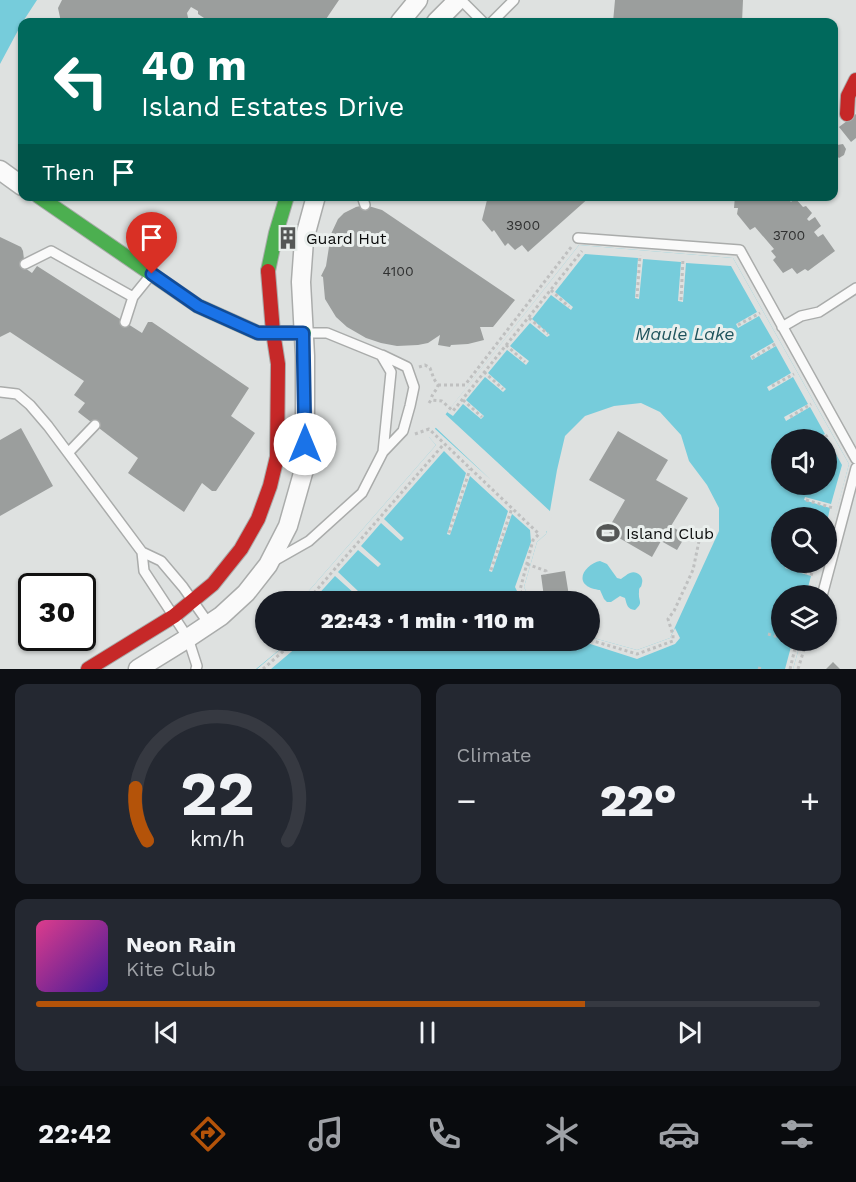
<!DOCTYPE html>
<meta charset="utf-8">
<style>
:root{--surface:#171b24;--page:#242831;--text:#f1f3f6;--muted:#9ea1a6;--line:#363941;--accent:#b45309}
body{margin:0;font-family:"Work Sans",sans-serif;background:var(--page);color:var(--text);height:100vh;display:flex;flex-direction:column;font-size:22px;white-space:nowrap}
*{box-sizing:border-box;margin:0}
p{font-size:20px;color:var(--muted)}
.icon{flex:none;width:33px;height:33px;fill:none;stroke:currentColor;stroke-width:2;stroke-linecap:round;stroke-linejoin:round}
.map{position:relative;height:669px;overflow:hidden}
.panel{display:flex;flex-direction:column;gap:15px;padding:15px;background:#0d0f14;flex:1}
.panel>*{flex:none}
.guide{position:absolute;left:18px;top:18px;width:820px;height:183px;border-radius:12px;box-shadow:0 2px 4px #0004;background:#00695c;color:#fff;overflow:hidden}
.fabs{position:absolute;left:771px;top:429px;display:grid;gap:12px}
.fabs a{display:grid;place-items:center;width:66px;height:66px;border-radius:50%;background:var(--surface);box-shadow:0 2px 4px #0004;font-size:30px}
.speed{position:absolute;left:18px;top:573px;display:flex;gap:12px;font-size:30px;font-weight:700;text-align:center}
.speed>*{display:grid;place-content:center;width:78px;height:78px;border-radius:50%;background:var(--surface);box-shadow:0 2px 4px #0004;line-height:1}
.speed .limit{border:3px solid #111;border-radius:9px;background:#fff;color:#111}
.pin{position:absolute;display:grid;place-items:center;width:51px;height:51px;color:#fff;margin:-62px -26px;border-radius:50% 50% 50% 0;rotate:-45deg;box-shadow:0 0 6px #0007}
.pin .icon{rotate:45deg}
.me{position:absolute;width:66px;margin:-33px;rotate:0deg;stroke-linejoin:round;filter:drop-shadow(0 0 4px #0008)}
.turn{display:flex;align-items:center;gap:21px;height:126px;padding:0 24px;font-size:27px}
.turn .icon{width:78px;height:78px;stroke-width:2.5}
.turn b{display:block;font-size:42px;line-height:51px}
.then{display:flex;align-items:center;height:57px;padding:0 24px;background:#0003;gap:12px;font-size:22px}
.big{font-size:45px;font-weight:800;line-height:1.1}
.panel .widget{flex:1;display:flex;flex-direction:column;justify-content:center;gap:9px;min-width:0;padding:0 21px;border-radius:12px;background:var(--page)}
.panel .dial{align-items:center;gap:0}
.dial svg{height:156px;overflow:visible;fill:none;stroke:var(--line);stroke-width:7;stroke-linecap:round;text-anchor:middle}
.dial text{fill:var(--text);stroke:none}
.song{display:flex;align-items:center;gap:18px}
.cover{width:72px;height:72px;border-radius:9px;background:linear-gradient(135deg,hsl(330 70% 55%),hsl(260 70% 35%))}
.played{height:6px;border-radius:3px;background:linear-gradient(90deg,var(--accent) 70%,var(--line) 70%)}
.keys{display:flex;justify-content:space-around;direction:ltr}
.heat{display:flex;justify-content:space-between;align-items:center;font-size:33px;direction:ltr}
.panel .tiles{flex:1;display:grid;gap:15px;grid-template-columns:1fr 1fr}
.widget:last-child{grid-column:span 2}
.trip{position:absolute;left:255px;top:591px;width:345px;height:60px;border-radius:30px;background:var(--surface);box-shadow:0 2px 4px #0004;font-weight:800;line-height:60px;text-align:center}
.dock{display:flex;height:96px;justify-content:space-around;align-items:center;background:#090b0e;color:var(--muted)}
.dock .icon{width:42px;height:42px}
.dock .active{color:var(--accent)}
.dock b{font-size:27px;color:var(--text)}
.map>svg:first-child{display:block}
.water{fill:#76ccdb;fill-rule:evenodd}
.pier{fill:#dee1e0}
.building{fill:#9b9e9d}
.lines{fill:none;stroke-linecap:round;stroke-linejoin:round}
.lane-casing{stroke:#aaacab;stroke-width:12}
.street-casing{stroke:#aaacab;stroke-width:21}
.fast-casing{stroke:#aaacab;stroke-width:16}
.jam-casing{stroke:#aaacab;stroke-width:16}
.path{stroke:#bfc0c0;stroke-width:3;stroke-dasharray:3 3;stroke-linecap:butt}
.lane{stroke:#fafafa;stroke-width:9}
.street{stroke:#fafafa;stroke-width:18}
.fast{stroke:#4caf50;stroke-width:14}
.jam{stroke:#c62828;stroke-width:14}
.route-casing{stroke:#114b97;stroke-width:15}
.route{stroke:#1a73e8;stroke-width:10}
.labels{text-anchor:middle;stroke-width:6;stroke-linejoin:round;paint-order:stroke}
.number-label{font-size:14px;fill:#2f3030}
.poi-label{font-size:16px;fill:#0b0c0c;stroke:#eaefed;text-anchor:start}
.water-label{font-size:18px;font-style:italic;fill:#20545d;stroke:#eaefed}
</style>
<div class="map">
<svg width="856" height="669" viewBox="0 0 856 669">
<rect width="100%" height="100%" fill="#dee1e0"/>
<!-- water -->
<path class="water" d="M 0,0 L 37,0 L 22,23 L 0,64 Z
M 579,245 L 733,258 L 849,464 L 827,544 L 826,518 L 782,518 L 782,562 L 821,563 L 813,595 L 782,596 L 782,640 L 801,641 L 793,669 L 256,669 L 290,641 L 590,640 L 590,637 L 637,650 L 670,638 L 719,531 L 719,508 L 707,485 L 689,461 L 681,435 L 660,412 L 641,403 L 614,406 L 585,416 L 565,436 L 557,470 L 546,534 L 537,542 L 524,587 L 531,601 L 300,601 L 436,445 L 429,437 L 445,415 ZM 782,440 L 826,440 L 826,484 L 782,484 Z
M 600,561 L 607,564 L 617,578 L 621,579 C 624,577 627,574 630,573 C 636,570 644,576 642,583 C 641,590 639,585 639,592 C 638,602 644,602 635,610 C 627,609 627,605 625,598 L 620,596 L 611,602 L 607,602 L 604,599 L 600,590 C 598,590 590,588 589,587 C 574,579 588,563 600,561 Z"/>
<!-- pier -->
<path class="pier" d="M 579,245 L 733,258 L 849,464 L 827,547 L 827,522 L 830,508 L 804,500 L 805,497 L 831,504 L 842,465 L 827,438 L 816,439 L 825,434 L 810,407 L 786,421 L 784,417 L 808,404 L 793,377 L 769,391 L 767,387 L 791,373 L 776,346 L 752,360 L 750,356 L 774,342 L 759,316 L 738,328 L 736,324 L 757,312 L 731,266 L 686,263 L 683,302 L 678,301 L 681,262 L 643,259 L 639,299 L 635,298 L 638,258 L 585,254 L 555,292 L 573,307 L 571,310 L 551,295 L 532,319 L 550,335 L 547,337 L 530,323 L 510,346 L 529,361 L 526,365 L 507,350 L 488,373 L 506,389 L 503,392 L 485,377 L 466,400 L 484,416 L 481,419 L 463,404 L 453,416 L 447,412 Z
M 443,412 L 552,513 L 549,532 L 546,531 L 546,534 L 537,542 L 524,587 L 531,601 L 522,601 L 515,587 L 531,542 L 530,530 L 512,514 L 492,572 L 489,571 L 508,511 L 470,476 L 450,535 L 447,534 L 466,473 L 444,451 L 384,519 L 404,538 L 401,541 L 381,523 L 361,546 L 381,564 L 378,567 L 358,550 L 338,572 L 358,591 L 355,594 L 335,576 L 315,598 L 318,601 L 300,601 L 436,445 L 427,435 L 433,427 L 491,480 L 434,426 Z
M 815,563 L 822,563 L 813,595 L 806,595 L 811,576 L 785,568 L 786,564 L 812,572 Z
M 675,628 L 680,638 L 675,644 L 637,659 L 581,641 L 590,640 L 590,637 L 637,650 L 670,638 Z
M 290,641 L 304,641 L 271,669 L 257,669 Z
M 783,641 L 801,641 L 793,669 L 785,669 L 792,643 Z"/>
<!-- building -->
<path class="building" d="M 62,0 L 339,0 L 324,22 L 210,22 L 198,14 L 198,11 L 191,7 L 187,13 L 189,22 L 61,22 L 58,8 Z
M 615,0 L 743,0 L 742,22 L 613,22 Z
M 856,114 L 856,138 L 851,142 L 839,127 Z
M 834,142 L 837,145 L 843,144 L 846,149 L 844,155 L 839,158 L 836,155 L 834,157 Z
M 444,196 L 474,196 L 473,200 L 444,198 Z
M 488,196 L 591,196 L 528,252 L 522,245 L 515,250 L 508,243 L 505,246 L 494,230 L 492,232 L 482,220 Z
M 735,196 L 786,196 L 791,202 L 795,198 L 803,207 L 806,206 L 812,213 L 807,219 L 809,221 L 815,217 L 821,226 L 814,232 L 818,237 L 823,234 L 835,251 L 808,271 L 805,269 L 797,274 L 792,268 L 783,273 L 773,260 L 776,257 L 771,251 L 774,249 L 755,227 L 750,230 L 737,214 L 738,208 L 734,208 Z
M 365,205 L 382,210 L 515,300 L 493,327 L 480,327 L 484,340 L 468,344 L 451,345 L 450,347 L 438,345 L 440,335 L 428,343 L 418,345 L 397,346 L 381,343 L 366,338 L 347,327 L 336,317 L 325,299 L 323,277 L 321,276 L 326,266 L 331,234 L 338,219 L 344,213 L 356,207 Z
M 283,229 L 296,231 L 294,246 L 280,244 Z
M 0,237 L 21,247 L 23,251 L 25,268 L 32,273 L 37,266 L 142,333 L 148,322 L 152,322 L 249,388 L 231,416 L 255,433 L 216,491 L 212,491 L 202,483 L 184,512 L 128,473 L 138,458 L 78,412 L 85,403 L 74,395 L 84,381 L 10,332 L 0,337 Z
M 21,428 L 53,486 L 0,516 L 0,440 Z
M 618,431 L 668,460 L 656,480 L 688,498 L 671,526 L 686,535 L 677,550 L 661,541 L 652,557 L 607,531 L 625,500 L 589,480 Z
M 565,571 L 570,602 L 548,602 L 547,596 L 544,597 L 541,575 Z
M 833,662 L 840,669 L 826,669 Z"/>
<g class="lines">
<!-- lane casing -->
<g class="lane-casing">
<path id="lane" d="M 461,0 L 483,22
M 492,22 L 514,0
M 362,196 L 365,205
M 578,238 L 740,250 L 856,459
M 25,264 L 51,251 L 133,297 L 150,276
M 125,322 L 133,297
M 782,327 L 801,316 L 819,312 L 856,288
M 382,355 L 407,367 L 414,387 L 410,406 L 403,431 L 383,452
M 0,392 L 17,394 L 30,405 L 48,426 L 142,552 L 161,561 L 183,587 L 209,624
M 68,453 L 95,425
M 142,552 L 144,571 L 188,638 L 197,666 L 196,669
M 272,562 L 309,541 L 362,493 L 383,452 L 391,372 L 381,355 L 327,333 L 305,333
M 822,596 L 856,468"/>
</g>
<!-- street casing -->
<g class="street-casing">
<path id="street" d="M 400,22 L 418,0
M 436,22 L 458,0
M 0,170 L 22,186
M 138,669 L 188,638 L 221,616 L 246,593 L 268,565 L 288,526 L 305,466 L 305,356 L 301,282 L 304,240 L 316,196"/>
</g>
<!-- fast casing -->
<g class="fast-casing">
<path id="fast" d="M 38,196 L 198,306 L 258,333 L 304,333
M 268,271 L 276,233 L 287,196"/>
</g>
<!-- jam casing -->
<g class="jam-casing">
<path id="jam" d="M 847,114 L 848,96 L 856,80
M 88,669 L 174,616 L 213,584 L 241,549 L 258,519 L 270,486 L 277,457 L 278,364 L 273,332 L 268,271"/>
</g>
<!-- path -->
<path class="path" d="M 551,290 L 569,307
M 637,297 L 640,255
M 681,300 L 683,258
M 529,318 L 548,334
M 738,325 L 760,313
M 506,345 L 525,362
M 752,358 L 777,343
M 419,367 L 425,365 L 430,368 L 434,379 L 438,385 C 437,391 432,392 431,400
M 484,372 L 503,389
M 438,385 L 465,385 L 572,246
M 772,386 L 794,374
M 463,400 L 482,417
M 429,403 L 431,400 L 442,401 L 453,411 L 582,251
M 790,417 L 811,404
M 415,434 L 429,429 L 539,534 L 533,540 L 520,590 L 526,602
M 820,440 L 828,435
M 806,500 L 833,508
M 449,533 L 470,469
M 527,564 L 546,571 L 545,575
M 787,567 L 814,575
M 491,570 L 512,508
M 777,601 L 782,602
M 306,602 L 444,444
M 768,634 L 782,638
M 590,640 L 637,654 L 673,641 L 673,635 L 668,619 L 674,611 L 693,570 L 699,541
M 758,668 L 762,669
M 263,669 L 296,640
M 790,669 L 797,640
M 798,669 L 807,640"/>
<!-- lane -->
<use href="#lane" class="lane"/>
<!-- street -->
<use href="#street" class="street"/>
<!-- fast -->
<use href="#fast" class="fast"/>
<!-- jam -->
<use href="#jam" class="jam"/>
</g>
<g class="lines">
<!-- route casing -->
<g class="route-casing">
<path id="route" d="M 152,274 L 198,306 L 258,333 L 303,333 L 305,444"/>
</g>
<!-- route -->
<use href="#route" class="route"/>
</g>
<!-- icons -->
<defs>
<g id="building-bare" transform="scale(1.8)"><path d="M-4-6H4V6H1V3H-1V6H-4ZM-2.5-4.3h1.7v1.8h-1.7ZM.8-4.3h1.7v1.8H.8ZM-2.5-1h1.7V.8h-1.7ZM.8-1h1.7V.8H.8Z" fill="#555756" stroke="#eaefed" stroke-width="2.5" paint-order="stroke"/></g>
<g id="stadium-bare" transform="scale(1.8)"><path d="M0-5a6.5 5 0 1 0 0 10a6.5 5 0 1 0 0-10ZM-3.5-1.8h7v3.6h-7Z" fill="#555756" stroke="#eaefed" stroke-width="2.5" paint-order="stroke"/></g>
</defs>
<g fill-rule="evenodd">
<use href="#building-bare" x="288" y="238"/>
<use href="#stadium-bare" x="608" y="533"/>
</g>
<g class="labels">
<!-- number labels -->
<g class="number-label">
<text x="523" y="230">3900</text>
<text x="789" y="240">3700</text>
<text x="398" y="276">4100</text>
</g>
<!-- poi labels -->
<g class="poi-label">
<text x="306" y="244">Guard Hut</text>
<text x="626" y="539">Island Club</text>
</g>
<!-- water labels -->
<g class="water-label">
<text x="685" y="340">Maule Lake</text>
</g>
</g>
</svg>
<div class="fabs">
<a><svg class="icon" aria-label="sound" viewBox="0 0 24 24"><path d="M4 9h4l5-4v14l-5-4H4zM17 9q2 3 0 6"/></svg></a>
<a><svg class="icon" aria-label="search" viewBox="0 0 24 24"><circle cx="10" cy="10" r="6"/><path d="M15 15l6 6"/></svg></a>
<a><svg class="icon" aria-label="layers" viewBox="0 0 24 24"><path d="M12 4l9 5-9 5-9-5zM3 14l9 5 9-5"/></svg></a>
</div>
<div class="speed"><div class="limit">30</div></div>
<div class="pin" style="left:152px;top:274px;background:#d93025"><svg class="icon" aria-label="arrive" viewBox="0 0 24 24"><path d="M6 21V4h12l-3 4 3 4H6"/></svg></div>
<svg class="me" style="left:305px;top:444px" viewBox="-20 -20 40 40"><circle r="19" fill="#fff"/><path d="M0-13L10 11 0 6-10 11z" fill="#1a73e8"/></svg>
<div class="trip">22:43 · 1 min · 110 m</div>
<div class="guide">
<div class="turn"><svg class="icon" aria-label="left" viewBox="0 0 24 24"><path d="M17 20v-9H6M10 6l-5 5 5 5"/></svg><div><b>40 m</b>Island Estates Drive</div></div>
<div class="then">Then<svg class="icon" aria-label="arrive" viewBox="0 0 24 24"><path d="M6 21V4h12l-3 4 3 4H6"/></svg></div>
</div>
</div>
<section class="panel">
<div class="tiles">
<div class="widget dial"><svg viewBox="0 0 100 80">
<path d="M14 69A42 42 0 1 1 86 69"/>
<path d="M14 69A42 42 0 0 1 8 42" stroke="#b45309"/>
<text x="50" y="56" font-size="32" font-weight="700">22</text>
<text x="50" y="72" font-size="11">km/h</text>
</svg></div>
<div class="widget"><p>Climate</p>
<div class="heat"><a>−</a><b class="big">22°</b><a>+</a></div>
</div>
<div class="widget">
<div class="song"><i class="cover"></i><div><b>Neon Rain</b><p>Kite Club</p></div></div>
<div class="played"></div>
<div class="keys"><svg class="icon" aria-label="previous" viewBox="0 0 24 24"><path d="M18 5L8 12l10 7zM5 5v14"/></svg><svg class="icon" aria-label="pause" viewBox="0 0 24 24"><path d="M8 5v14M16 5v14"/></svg><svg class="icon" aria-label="next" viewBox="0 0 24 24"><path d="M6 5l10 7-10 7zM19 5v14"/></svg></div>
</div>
</div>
</section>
<nav class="dock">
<b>22:42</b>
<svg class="icon active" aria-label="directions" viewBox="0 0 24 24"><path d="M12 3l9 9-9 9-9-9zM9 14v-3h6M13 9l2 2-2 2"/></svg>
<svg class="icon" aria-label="music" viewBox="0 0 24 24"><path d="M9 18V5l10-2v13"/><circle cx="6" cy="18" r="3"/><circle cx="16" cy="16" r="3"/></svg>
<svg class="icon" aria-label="phone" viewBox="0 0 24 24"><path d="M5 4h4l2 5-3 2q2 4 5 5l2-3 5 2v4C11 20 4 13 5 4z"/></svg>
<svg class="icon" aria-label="climate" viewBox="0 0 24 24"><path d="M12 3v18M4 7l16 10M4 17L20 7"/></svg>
<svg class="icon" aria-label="car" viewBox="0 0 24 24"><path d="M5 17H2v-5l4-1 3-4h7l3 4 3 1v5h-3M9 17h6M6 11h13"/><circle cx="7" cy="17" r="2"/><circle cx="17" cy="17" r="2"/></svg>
<svg class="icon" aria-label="filters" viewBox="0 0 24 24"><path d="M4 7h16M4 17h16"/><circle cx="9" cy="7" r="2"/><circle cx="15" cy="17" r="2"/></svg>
</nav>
